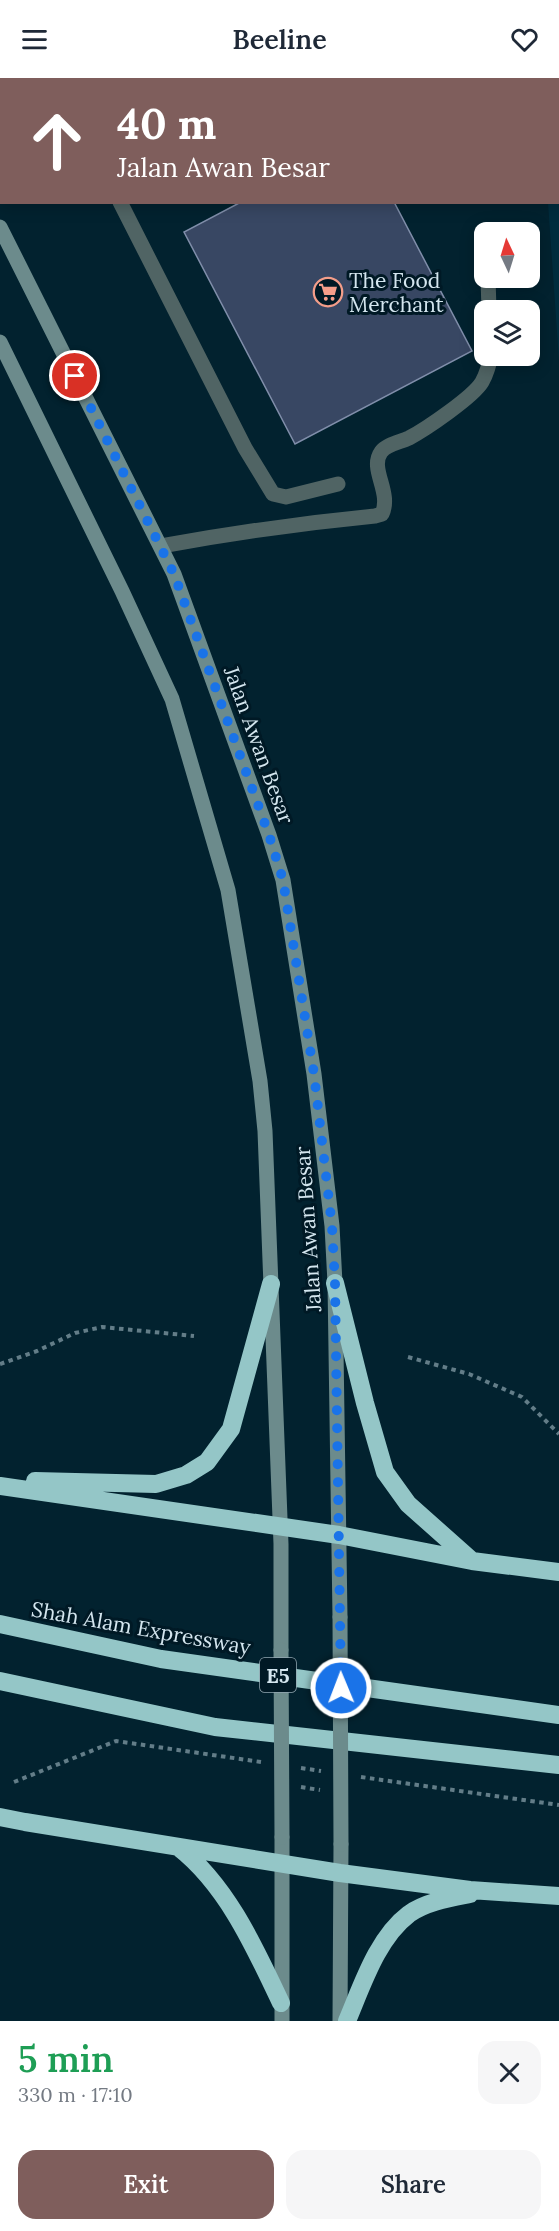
<!DOCTYPE html>
<html lang="en">
<head>
<meta charset="utf-8">
<style>
  body { margin:0; font-family:Lora,serif; background:#f6f6f7; color:#1f2937; height:100vh; display:flex; flex-direction:column; font-size:22px; white-space:nowrap }
  * { box-sizing:border-box; margin:0 }
  p { font-size:20px; color:#747a83 }
  .icon { flex:none; width:33px; height:33px; fill:none; stroke:currentColor; stroke-width:2; stroke-linecap:round; stroke-linejoin:round }
  .map { position:relative; height:1943px; overflow:hidden }
  .sheet { display:flex; flex-direction:column; background:#fff; flex:1 }
  .sheet>* { flex:none }
  .banner { position:absolute; left:0px; top:0px; width:560px; height:126px; box-shadow:0 3px 15px #0003; background:#7f5e5c; color:#fff; overflow:hidden }
  .needle { width:39px; rotate:356deg }
  .buttons { position:absolute; left:474px; top:144px; display:grid; gap:12px }
  .buttons a { display:grid; place-items:center; width:66px; height:66px; border-radius:12px; background:#fff; box-shadow:0 3px 15px #0003; font-size:30px }
  .pin { position:absolute; display:grid; place-items:center; width:51px; height:51px; color:#fff; margin:-26px; border:3px solid #fff; border-radius:50%; box-shadow:0 2px 6px #0007 }
  .me { position:absolute; width:66px; margin:-33px; rotate:359deg; stroke-linejoin:round; filter:drop-shadow(0 0 4px #0008) }
  .turn { display:flex; align-items:center; gap:21px; height:126px; padding:0 18px; font-size:27px }
  .turn .icon { width:78px; height:78px; stroke-width:2.5 }
  .turn b { display:block; font-size:42px; line-height:51px }
  .round { display:grid; place-items:center; flex:none; width:63px; height:63px; border-radius:18px; background:#f6f6f7 }
  .summary { display:flex; align-items:center; justify-content:space-between; height:102px; padding:0 18px }
  h1 { font-size:36px; font-weight:600; line-height:45px; color:#1e9e55 }
  .action { display:flex; gap:12px; margin-top:auto; padding:12px 18px }
  .action a { flex:1; height:69px; border-radius:18px; background:#7f5e5c; color:#fff; font-size:24px; font-weight:600; line-height:69px; text-align:center }
  .action a+a { background:#f6f6f7; color:#1f2937 }
  header { display:flex; justify-content:space-between; align-items:center; height:78px; padding:0 18px; background:#fff; font-size:27px; font-weight:600 }
  .map>svg:first-child { display:block }
  .built { fill:#002c3d }
  .building { fill:#384763; stroke:#808eaa; stroke-width:1.5 }
  .lines { fill:none; stroke-linecap:round; stroke-linejoin:round }
  .path { stroke:#637d88; stroke-width:4; stroke-dasharray:4.5 4.5; stroke-linecap:butt }
  .service { stroke:#506464; stroke-width:15 }
  .secondary { stroke:#6c8b8c; stroke-width:15 }
  .motorway { stroke:#94c6c7; stroke-width:18 }
  .secondary-bridge { stroke:#6c8b8c; stroke-width:15 }
  .route { stroke:#1a73e8; stroke-width:10; stroke-dasharray:0 18 }
  .labels { text-anchor:middle; dominant-baseline:central; stroke-width:6; stroke-linejoin:round; paint-order:stroke }
  .shield { fill:#001925; stroke:#94a8b2; stroke-width:1.5 }
  .shield-label { font-size:20px; font-weight:bold; fill:#d4e6ef }
  .poi-label { font-size:21px; fill:#d4e6ef; stroke:#001925; text-anchor:start }
  .street-label { font-size:21px; fill:#d4e6ef; stroke:#001925 }
</style>
</head>
<body>
<header><svg class="icon" aria-label="menu" viewBox="0 0 24 24"><path d="M4 6h16M4 12h16M4 18h16"/></svg>Beeline<svg class="icon" aria-label="heart" viewBox="0 0 24 24"><path d="M12 20l-8-8c-3-5 5-10 8-4 3-6 11-1 8 4z"/></svg></header>
<div class="map">
<svg width="559" height="1943" viewBox="0 0 559 1943">
  <rect width="100%" height="100%" fill="#02222f"/>
  <!-- built -->
  <path class="built" d="M540,0H559V282L548,125L558,124V2Z"/>
  <!-- building -->
  <path class="building" d="M241,124H394L472,273L295,366L184,154Z"/>
  <g class="lines">
    <!-- path -->
    <path class="path" d="M408,1279L469,1296L522,1319L559,1356
      M0,1286L37,1273L75,1255L102,1249L194,1258
      M301,1690L321,1693
      M361,1699L559,1727
      M14,1704L116,1663L261,1684
      M301,1709L320,1712"/>
    <!-- service -->
    <path class="service" d="M54,0L55,2
      M195,2L198,0
      M120,124L245,370L273,416L286,419L338,406
      M488,200L489,232
      M161,468C232,455 303,445 375,438L382,436C392,414 369,391 381,374C387,366 401,364 409,360C426,351 473,319 482,304C486,297 490,285 490,278"/>
    <!-- secondary -->
    <path class="secondary" d="M0,149L174,496L269,757L283,802L314,996L332,1148L335,1205L340,1539
      M0,264L122,513L172,621L228,812L260,1003L265,1053L281,1466V1572
      M282,1943V1759
      M340,1943L341,1766"/>
    <!-- motorway -->
    <path class="motorway" d="M335,1205L365,1325L385,1394L408,1426L471,1482
      M35,1403L156,1406L186,1397L207,1384L231,1351L271,1206
      M0,1408L339,1457L472,1483L559,1494
      M0,1546L161,1581L559,1637
      M0,1603L215,1649L559,1687
      M0,1739L25,1744L340,1795L470,1812L559,1818
      M178,1769C227,1807 255,1870 281,1925
      M347,1943C362,1908 377,1860 409,1836C426,1824 450,1820 470,1816"/>
    <!-- secondary-bridge -->
    <path class="secondary-bridge" d="M340,1539L341,1766
      M281,1572L282,1759"/>
  </g>
  <g class="lines">
    <!-- route -->
    <path class="route" d="M75,298L174,496L269,757L283,802L314,996L332,1148L335,1205L341,1610"/>
  </g>
  <!-- icons -->
  <defs>
    <g id="supermarket-ring" transform="scale(1.5)"><circle r="9.5" fill="#001925" stroke="#f49e8a" stroke-width="1.5"/><path d="M-6-5.5h2.5l.6 2H6L4.5 2H-2.5L-4.4-4H-6ZM-1.5 3.2a1.3 1.3 0 1 0 .1 0ZM3 3.2a1.3 1.3 0 1 0 .1 0Z" fill="#f49e8a"/></g>
  </defs>
  <g fill-rule="evenodd">
    <use href="#supermarket-ring" x="328" y="214"/>
  </g>
  <g class="labels">
    <!-- shield labels -->
    <rect class="shield" x="260" y="1580" width="36" height="34" rx="4.5"/>
    <g class="shield-label">
      <text x="278" y="1597">E5</text>
    </g>
    <!-- poi labels -->
    <g class="poi-label">
      <text x="349" y="202">The Food<tspan x="349" dy="24">Merchant</tspan></text>
    </g>
    <!-- street labels -->
    <g class="street-label">
      <text transform="translate(259 667) rotate(70)">Jalan Awan Besar</text>
      <text transform="translate(308 1151) rotate(-94)">Jalan Awan Besar</text>
      <text transform="translate(141 1550) rotate(10)">Shah Alam Expressway</text>
    </g>
  </g>
</svg>
<div class="buttons">
<a><svg class="needle" viewBox="-14 -14 28 28"><path d="M0-13l5 13h-10z" fill="#e53935"/><path d="M0 13l5-13h-10z" fill="#747a83"/></svg></a>
<a><svg class="icon" aria-label="layers" viewBox="0 0 24 24"><path d="M12 4l9 5-9 5-9-5zM3 14l9 5 9-5"/></svg></a>
</div>
<div class="pin" style="left:75px;top:298px;background:#d93025"><svg class="icon" aria-label="arrive" viewBox="0 0 24 24"><path d="M6 21V4h12l-3 4 3 4H6"/></svg></div>
<svg class="me" style="left:341px;top:1610px" viewBox="-20 -20 40 40"><circle r="17" fill="#1a73e8" stroke="#fff" stroke-width="3"/><path d="M0-11L8 9 0 5-8 9z" fill="#fff"/></svg>
<div class="banner">
<div class="turn"><svg class="icon" aria-label="ahead" viewBox="0 0 24 24"><path d="M12 20V5M6 11l6-6 6 6"/></svg><div><b>40 m</b>Jalan Awan Besar</div></div>
</div>
</div>
<section class="sheet">
<div class="summary"><div><h1>5 min</h1><p>330 m · 17:10</p></div><a class="round"><svg class="icon" aria-label="close" viewBox="0 0 24 24"><path d="M6 6l12 12M18 6L6 18"/></svg></a></div>
<div class="action"><a>Exit</a><a>Share</a></div>
</section>
</body>
</html>
